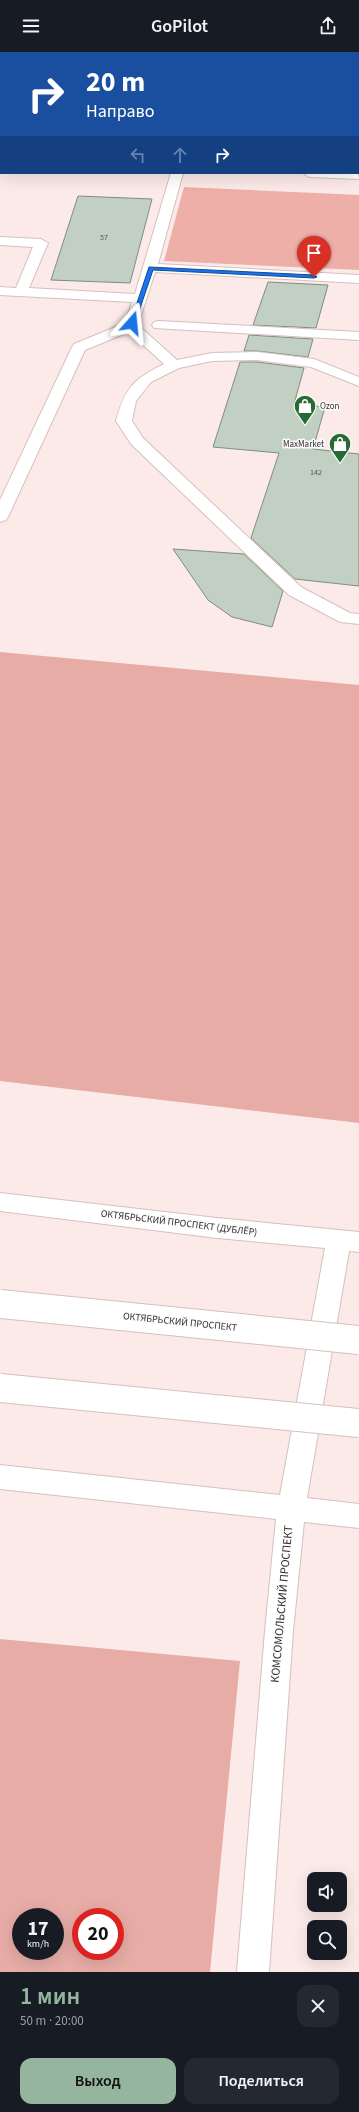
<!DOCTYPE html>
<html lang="ru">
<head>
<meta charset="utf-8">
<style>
  body { margin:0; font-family:"Source Sans 3",sans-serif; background:#242831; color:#f1f3f6; height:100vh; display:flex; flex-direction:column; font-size:15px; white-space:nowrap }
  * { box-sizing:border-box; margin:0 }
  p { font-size:13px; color:#9ea1a6 }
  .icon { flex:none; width:22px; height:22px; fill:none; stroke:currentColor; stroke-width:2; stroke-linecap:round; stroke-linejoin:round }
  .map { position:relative; height:1920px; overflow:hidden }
  .details { display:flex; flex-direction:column; background:#171b24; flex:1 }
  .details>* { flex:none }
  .banner { position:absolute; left:0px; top:0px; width:359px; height:122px; box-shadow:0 4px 16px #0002; background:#1a4fa0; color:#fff; overflow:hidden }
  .tools { position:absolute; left:307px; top:1820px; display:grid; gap:8px }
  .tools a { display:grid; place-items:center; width:40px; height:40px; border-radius:8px; background:#171b24; box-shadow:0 4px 16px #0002; font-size:20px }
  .speed { position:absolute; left:12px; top:1856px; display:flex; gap:8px; font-size:20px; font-weight:700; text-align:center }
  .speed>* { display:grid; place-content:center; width:52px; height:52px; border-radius:50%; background:#171b24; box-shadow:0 4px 16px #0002; line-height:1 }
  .speed small { font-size:10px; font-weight:400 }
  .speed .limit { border:6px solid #d22; background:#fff; color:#111 }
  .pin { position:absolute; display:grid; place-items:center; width:34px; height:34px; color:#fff; margin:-41px -17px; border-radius:50% 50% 50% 0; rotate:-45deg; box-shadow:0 0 4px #0007 }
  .pin .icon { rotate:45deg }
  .me { position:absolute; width:44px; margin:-22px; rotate:18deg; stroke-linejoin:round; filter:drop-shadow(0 0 3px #0008) }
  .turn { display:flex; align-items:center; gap:14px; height:84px; padding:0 20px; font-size:18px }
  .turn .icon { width:52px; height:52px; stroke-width:2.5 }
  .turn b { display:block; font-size:28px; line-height:34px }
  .lanes { display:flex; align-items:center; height:38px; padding:0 20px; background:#0003; justify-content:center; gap:20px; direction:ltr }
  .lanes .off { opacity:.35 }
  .round { display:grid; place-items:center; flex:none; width:42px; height:42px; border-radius:12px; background:#242831 }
  .overview { display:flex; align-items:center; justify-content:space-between; height:68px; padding:0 20px }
  h1 { font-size:24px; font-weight:600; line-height:30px; color:#96b59f }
  .primary-button { display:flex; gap:8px; margin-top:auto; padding:8px 20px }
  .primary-button a { flex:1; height:46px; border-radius:12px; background:#96b59f; color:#111; font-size:16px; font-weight:600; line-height:46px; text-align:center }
  .primary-button a+a { background:#242831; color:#f1f3f6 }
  header { display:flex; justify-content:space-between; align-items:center; height:52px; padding:0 20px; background:#171b24; font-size:18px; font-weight:600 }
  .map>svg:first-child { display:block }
  .green { fill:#e7aca6; fill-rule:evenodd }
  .forest { fill:#eeafa9 }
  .building { fill:#c1d0c2; stroke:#7f8d80 }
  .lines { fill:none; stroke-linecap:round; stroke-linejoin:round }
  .service-casing { stroke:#d5c0bd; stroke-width:2 }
  .secondary-casing { stroke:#d5c0bd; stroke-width:2 }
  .service { fill:#fff; fill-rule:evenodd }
  .secondary { fill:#fff; fill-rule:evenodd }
  .primary-bridge-casing { stroke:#d5c0bd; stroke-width:30; stroke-linecap:butt }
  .primary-bridge { stroke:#fff; stroke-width:28 }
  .route { fill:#1a73e8; stroke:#114b97 }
  .labels { text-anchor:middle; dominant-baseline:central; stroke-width:3; stroke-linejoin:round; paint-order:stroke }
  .number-label { font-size:8px; fill:#595652 }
  .far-poi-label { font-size:9px; fill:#362e2d; stroke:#fcfcfc; text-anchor:start }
  .street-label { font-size:10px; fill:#362e2d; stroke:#fcfcfc }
  .near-street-label { font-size:12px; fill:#362e2d; stroke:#fcfcfc }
</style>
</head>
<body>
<header><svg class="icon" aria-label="menu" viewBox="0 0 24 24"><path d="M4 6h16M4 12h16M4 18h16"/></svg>GoPilot<svg class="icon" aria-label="share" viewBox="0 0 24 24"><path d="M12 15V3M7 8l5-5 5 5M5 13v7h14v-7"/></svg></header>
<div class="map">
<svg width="359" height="1920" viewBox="0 0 359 1920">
  <rect width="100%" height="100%" fill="#fceae8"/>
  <!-- green -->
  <path class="green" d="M0,600L359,633V1071L0,1029Z
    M0,1587L240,1609L210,1920H0ZM21,1865H55V1899H21ZM81,1865H115V1899H81Z"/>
  <!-- forest -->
  <path class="forest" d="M184,135L359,143V218L164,209Z"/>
  <!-- building -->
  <path class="building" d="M78,144L152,147L130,231L51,228Z
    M268,230L328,233L316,276L253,273Z
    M249,283L313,287L308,305L257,299H244Z
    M240,310H257L304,316L294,352L325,355L313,397L359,402V534L295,527L251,486L279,401L213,395Z
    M173,497L244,502L283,539L272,575L232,565L208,548Z"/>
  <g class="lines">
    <!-- service casing -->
    <g class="service-casing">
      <path id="service" d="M36,0H48L35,1Z
        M0,4H1V10H0Z
        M358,18H359V24H358Z
        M171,121H183L158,212L359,223V231L155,220L138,273L177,308L212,301L257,300L314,307L359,325V334L311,315L257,308L212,309L179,316L151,330L136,349L132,369L143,386L301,535L350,561L359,562V572L340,570L289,543L131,392L116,369C125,335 134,327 164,312L129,280L85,298L8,465L6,468L0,470V448L72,295L74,292L125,271L132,250L0,243V235L16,236L33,195L0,193V185L41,187L48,191L29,236L135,242Z
        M159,269L359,280V288L154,276L152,273L154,270Z"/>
    </g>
    <!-- secondary casing -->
    <g class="secondary-casing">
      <path id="secondary" d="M0,103H1V111H0Z
        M358,119L359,127L309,125L303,121H358Z
        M0,1141L217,1166L359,1180V1200L349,1199L307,1446L359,1452V1476L304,1470L293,1579L269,1920H237L265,1579L276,1467L0,1437V1413L280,1443L325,1196L217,1186L0,1159Z"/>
    </g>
    <!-- service -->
    <use href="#service" class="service"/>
    <!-- secondary -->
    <use href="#secondary" class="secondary"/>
    <!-- primary-bridge casing -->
    <g class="primary-bridge-casing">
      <path id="primary-bridge" d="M0,1252L359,1288
        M0,1336L359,1371"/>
    </g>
    <!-- primary-bridge -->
    <use href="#primary-bridge" class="primary-bridge"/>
  </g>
  <!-- route -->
  <path class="route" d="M149,215L314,223L317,225L314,226L153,218L135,271L130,272Z"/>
  <!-- icons -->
  <defs>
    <g id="shop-pin" transform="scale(1.15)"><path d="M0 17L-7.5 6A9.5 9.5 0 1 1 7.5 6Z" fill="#276a34" stroke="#fcfcfc"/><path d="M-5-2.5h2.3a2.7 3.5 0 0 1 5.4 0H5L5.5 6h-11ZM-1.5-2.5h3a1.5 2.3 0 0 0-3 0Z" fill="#fff"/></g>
  </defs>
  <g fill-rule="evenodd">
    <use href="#shop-pin" x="305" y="354"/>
    <use href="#shop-pin" x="340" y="392"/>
  </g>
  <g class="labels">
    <!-- number labels -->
    <g class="number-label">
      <text x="104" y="185">57</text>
      <text x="316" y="420">142</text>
    </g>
    <!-- far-poi labels -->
    <g class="far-poi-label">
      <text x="320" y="354">Ozon</text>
      <text x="324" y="392" text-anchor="end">MaxMarket</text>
    </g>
    <!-- street labels -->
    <g class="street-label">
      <text transform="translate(179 1171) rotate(7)">ОКТЯБРЬСКИЙ ПРОСПЕКТ (ДУБЛЁР)</text>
      <text transform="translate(180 1270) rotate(6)">ОКТЯБРЬСКИЙ ПРОСПЕКТ</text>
    </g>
    <!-- near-street labels -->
    <g class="near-street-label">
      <text transform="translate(282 1552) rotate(-85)">КОМСОМОЛЬСКИЙ ПРОСПЕКТ</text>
    </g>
  </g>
</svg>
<div class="tools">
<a><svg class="icon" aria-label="sound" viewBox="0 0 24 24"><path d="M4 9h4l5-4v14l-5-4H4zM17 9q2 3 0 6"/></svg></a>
<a><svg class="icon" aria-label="search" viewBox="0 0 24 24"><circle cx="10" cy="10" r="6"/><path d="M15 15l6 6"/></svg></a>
</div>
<div class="speed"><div>17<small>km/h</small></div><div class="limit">20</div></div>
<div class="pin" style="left:314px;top:225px;background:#d93025"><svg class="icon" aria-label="arrive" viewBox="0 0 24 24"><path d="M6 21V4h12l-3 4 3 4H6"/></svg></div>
<svg class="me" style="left:132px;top:271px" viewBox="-20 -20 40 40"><path d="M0-17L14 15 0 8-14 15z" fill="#1a73e8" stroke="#fff" stroke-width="4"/></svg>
<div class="banner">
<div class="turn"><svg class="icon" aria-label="right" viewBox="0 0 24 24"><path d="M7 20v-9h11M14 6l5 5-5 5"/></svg><div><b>20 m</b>Направо</div></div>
<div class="lanes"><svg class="icon off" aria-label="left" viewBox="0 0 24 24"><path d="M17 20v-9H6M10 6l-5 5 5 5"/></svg><svg class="icon off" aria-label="ahead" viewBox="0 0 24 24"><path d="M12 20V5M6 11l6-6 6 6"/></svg><svg class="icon" aria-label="right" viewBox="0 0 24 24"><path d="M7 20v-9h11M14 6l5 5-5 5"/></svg></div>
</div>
</div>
<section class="details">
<div class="overview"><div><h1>1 мин</h1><p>50 m · 20:00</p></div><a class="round"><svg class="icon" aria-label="close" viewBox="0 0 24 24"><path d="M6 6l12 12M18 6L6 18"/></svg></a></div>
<div class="primary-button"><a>Выход</a><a>Поделиться</a></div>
</section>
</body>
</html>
